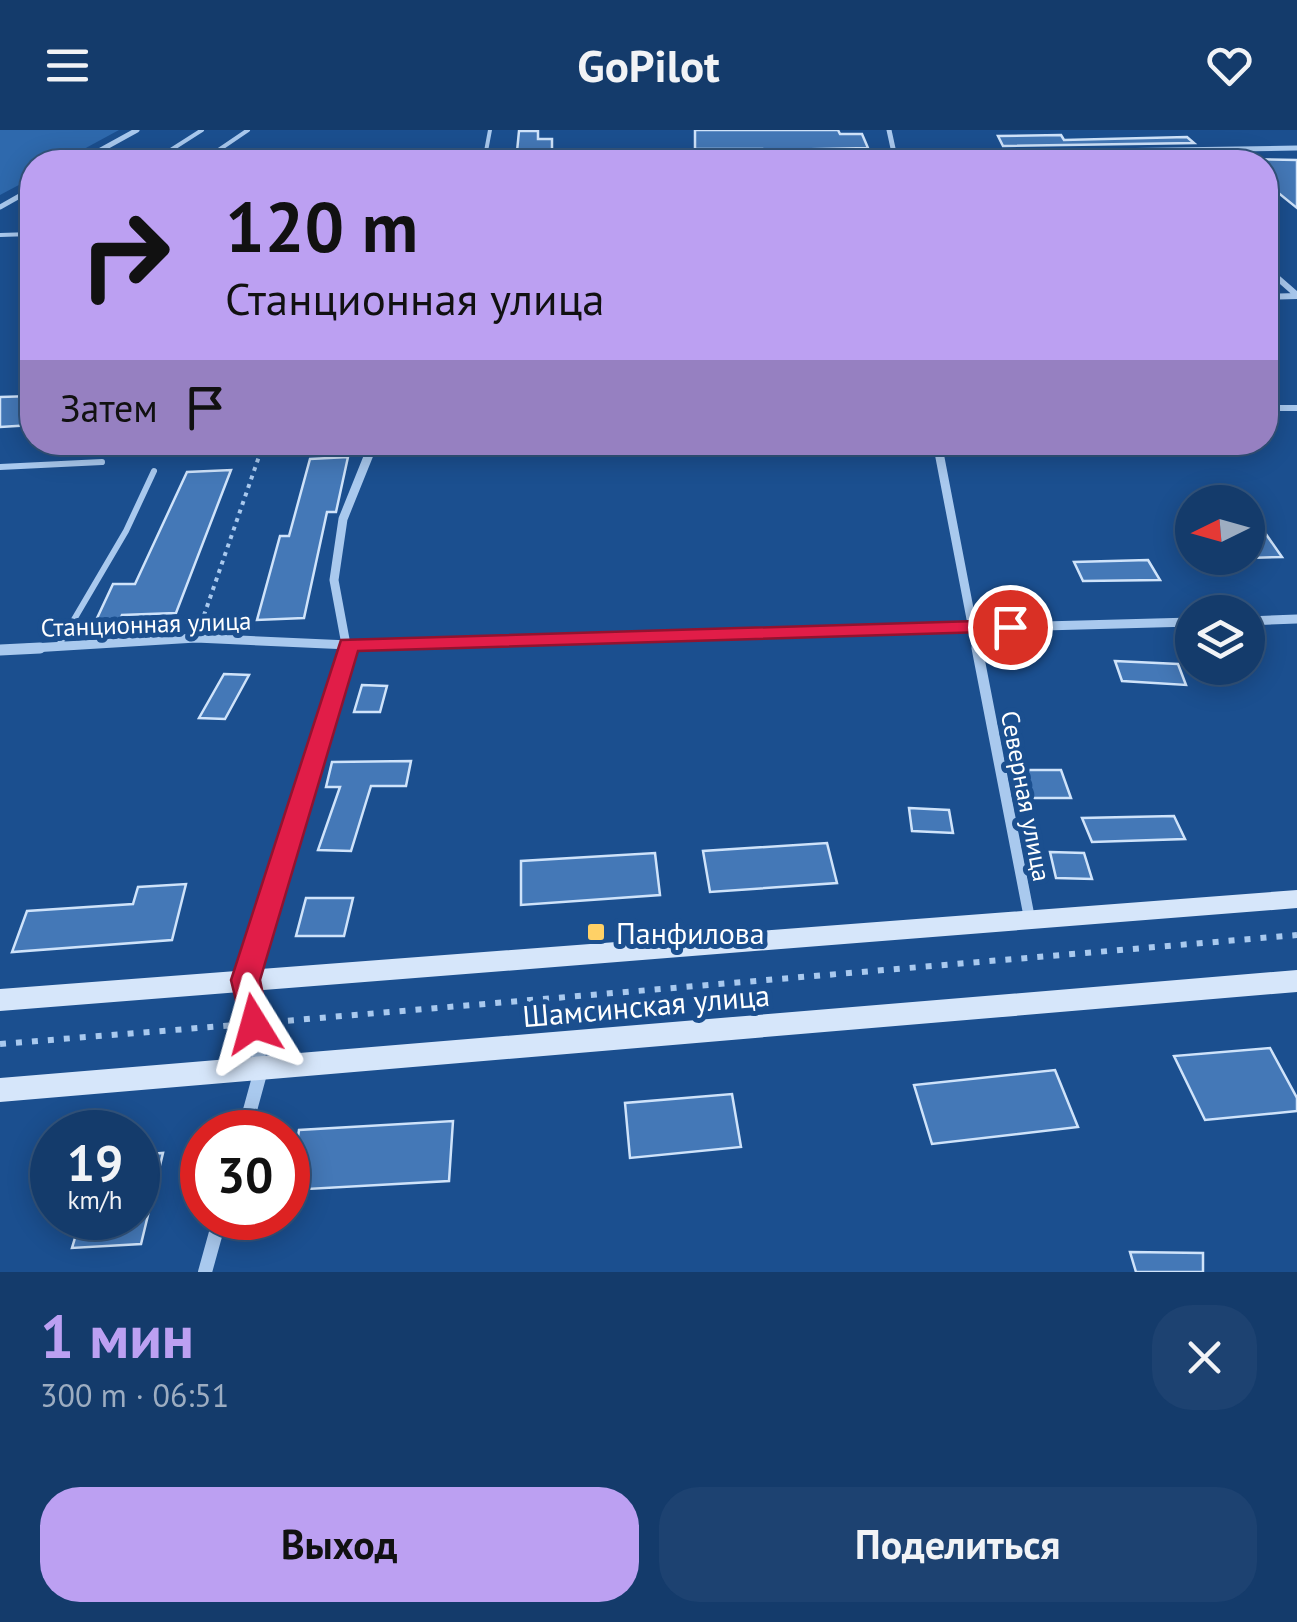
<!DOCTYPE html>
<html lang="ru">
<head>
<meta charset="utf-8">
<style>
  body { margin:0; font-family:"PT Sans",sans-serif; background:#1d4271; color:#f1f3f6; height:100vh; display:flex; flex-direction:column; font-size:38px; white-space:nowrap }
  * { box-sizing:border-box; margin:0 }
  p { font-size:32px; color:#9dadc1 }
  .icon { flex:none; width:55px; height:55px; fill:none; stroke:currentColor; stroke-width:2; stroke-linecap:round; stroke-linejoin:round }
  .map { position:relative; height:1142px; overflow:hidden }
  .sheet { display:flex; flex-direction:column; background:#143b6b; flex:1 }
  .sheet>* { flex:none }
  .guide { position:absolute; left:20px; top:20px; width:1258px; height:305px; border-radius:40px; box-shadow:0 5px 25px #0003,0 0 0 2px #33557e; background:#bca0f2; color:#111; overflow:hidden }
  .needle { width:65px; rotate:265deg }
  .controls { position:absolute; left:1175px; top:355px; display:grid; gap:20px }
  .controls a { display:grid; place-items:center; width:90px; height:90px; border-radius:50%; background:#143b6b; box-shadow:0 5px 25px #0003,0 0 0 2px #33557e; font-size:50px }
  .speed { position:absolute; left:30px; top:980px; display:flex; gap:20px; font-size:50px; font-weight:700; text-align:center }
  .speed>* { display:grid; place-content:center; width:130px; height:130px; border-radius:50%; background:#143b6b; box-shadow:0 5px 25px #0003,0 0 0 2px #33557e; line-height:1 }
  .speed small { font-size:25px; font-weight:400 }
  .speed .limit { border:15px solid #d22; background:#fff; color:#111 }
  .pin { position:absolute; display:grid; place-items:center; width:85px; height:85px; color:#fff; margin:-42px; border:5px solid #fff; border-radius:50%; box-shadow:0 2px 10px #0007 }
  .me { position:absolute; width:110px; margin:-55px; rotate:352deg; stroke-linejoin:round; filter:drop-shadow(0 0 8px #0008) }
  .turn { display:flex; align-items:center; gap:35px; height:210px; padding:0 40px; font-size:45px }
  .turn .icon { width:130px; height:130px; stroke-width:2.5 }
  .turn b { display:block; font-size:70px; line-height:85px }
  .then { display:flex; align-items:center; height:95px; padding:0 40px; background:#0003; gap:20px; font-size:38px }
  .round { display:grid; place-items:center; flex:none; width:105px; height:105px; border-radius:40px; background:#1d4271 }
  .head { display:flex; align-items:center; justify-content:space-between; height:170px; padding:0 40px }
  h1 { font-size:60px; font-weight:700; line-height:75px; color:#bca0f2 }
  .cta { display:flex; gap:20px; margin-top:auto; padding:20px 40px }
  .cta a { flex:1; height:115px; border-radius:40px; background:#bca0f2; color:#111; font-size:40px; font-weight:700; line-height:115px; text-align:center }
  .cta a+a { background:#1d4271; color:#f1f3f6 }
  header { display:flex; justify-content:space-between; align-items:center; height:130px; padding:0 40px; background:#143b6b; font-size:45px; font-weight:700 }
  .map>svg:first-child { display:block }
  .green { fill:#2e69ad }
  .building { fill:#4478b7; stroke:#cfe3fa; stroke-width:2.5 }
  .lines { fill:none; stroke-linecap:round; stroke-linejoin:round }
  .path-far1 { stroke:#a9c9ee; stroke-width:4; stroke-dasharray:4 5; stroke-linecap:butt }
  .path { stroke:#a9c9ee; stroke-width:6; stroke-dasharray:6 10; stroke-linecap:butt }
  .service-far1 { stroke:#a9c9ee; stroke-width:4 }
  .service { stroke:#a9c9ee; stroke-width:6 }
  .minor-far4 { stroke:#a9c9ee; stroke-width:5 }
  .minor-far3 { stroke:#a9c9ee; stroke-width:6 }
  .minor-far2 { stroke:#a9c9ee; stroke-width:9 }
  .minor-far1 { stroke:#a9c9ee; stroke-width:11 }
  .minor { stroke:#a9c9ee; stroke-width:14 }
  .secondary { fill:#d6e6fa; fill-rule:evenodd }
  .route { fill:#e11d48; stroke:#92132f; stroke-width:2.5 }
  .poi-dot { fill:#ffd166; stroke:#1b4f8f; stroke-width:4 }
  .labels { text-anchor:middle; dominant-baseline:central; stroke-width:10; stroke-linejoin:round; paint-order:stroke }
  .street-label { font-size:25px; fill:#fff; stroke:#1b4f8f }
  .near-poi-label { font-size:30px; fill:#fff; stroke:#1b4f8f; text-anchor:start }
  .near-street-label { font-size:30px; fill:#fff; stroke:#1b4f8f }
</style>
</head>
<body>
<header><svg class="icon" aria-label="menu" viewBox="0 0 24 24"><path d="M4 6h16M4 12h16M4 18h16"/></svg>GoPilot<svg class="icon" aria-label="heart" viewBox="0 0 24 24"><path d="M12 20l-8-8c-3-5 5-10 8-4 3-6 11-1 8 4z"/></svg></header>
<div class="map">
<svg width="1297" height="1142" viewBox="0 0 1297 1142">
  <rect width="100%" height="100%" fill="#1b4f8f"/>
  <!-- green -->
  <path class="green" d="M0,0H119L60,32H32V48L0,65Z"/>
  <!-- building -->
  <path class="building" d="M695,0H838L840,4H862L868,18L777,20L771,27L777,32H874H761L762,19H695Z
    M519,1H538V9H552V32H516Z
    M1061,5L1064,10L1187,7L1194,13L1003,16L998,6Z
    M1208,26L1216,32H1012L1010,29Z
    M1235,29L1297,30V78L1265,52V32H1240Z
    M32,266V295L0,297V267Z
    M348,327L336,382H327L304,488L257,490L280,406H289L310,329Z
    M231,340L176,483L122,485L116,498L92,499L113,454H135L187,342Z
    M1248,400H1263L1282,427L1248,428Z
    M1148,430L1160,450L1083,451L1074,432Z
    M1115,531L1178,534L1186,555L1122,551Z
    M224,544L249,545L225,589L199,588Z
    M362,555L387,556L380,582H354Z
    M411,631L406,656H371L351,721L318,720L340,657H326L332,632Z
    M1017,640H1061L1071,668H1026Z
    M909,678L949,680L953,703L912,701Z
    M1174,686L1185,709L1092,712L1082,688Z
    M827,713L837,753L710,762L703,721Z
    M1050,722L1084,723L1092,749L1056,748Z
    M655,723L660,765L521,775V731Z
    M186,754L172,810L12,822L27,781L133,774L138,757Z
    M306,768H353L344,806H296Z
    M1270,918L1297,968V981L1205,990L1174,926Z
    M1055,940L1078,997L932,1014L914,955Z
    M732,964L741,1017L630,1028L625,973Z
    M453,991L449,1051L290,1060L299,1000Z
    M163,1023L141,1114L72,1118L81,1088H138V1025Z
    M1130,1122L1203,1123V1142H1136Z"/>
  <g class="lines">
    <!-- path-far1 -->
    <path class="path-far1" d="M201,494L264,312"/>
    <!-- path -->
    <path class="path" d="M272,892L1297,805
      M0,914L236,895"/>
    <!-- service-far1 -->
    <path class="service-far1" d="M152,32L202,0
      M201,32L248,0
      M484,32L490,0
      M0,105L32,104"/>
    <!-- service -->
    <path class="service" d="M0,337L102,332
      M59,515L126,401L154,341"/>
    <!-- minor-far4 -->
    <path class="minor-far4" d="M889,0L896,32
      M777,26L1297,18
      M79,32L137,0
      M0,77L32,59"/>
    <!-- minor-far3 -->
    <path class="minor-far3" d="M1265,137L1297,165
      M1265,167L1297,166
      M1265,278H1297"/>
    <!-- minor-far2 -->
    <path class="minor-far2" d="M937,312L977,520
      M1248,491L1297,489
      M0,520L196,508L349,515L1192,492
      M347,520L334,450L343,389L374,312"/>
    <!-- minor-far1 -->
    <path class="minor-far1" d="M977,518L1030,791
      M0,520L40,518
      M263,794L348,518"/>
    <!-- minor -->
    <path class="minor" d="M244,1002L261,940L246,851L264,792
      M205,1142L220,1088"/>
    <!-- secondary -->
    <path class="secondary" d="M1297,760V778L0,881V859Z
      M1297,840V862L0,972V948Z"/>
  </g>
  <!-- route -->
  <path class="route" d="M1010,490L1018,492L1021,497L1018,501L358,521L260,850L269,894L264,903L254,906L244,903L231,850L341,510Z"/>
  <!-- markers -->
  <rect class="poi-dot" x="586" y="792" width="20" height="20" rx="5"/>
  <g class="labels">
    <!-- street labels -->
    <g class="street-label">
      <text transform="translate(146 494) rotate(-2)">Станционная улица</text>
      <text transform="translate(1026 666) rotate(79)">Северная улица</text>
    </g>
    <!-- near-poi labels -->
    <g class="near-poi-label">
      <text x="616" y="802">Панфилова</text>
    </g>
    <!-- near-street labels -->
    <g class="near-street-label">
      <text transform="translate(646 875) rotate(-5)">Шамсинская улица</text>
    </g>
  </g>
</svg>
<div class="controls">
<a><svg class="needle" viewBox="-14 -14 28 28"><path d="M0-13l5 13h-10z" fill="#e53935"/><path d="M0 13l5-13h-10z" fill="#9dadc1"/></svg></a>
<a><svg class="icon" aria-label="layers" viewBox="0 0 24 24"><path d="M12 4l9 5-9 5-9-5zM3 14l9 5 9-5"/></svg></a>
</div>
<div class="speed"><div>19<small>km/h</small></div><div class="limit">30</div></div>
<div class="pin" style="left:1010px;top:497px;background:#d93025"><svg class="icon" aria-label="arrive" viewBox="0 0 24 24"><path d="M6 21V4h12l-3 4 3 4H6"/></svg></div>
<svg class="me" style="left:254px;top:894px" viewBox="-20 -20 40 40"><path d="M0-17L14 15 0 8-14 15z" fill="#e11d48" stroke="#fff" stroke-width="4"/></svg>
<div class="guide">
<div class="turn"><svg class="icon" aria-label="right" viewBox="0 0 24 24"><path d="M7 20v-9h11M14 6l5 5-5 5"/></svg><div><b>120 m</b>Станционная улица</div></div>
<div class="then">Затем<svg class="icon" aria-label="arrive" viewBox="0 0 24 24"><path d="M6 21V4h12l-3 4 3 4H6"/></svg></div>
</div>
</div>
<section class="sheet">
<div class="head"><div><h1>1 мин</h1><p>300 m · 06:51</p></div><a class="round"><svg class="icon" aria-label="close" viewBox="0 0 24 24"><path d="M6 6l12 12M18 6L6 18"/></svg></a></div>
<div class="cta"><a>Выход</a><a>Поделиться</a></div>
</section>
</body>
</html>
